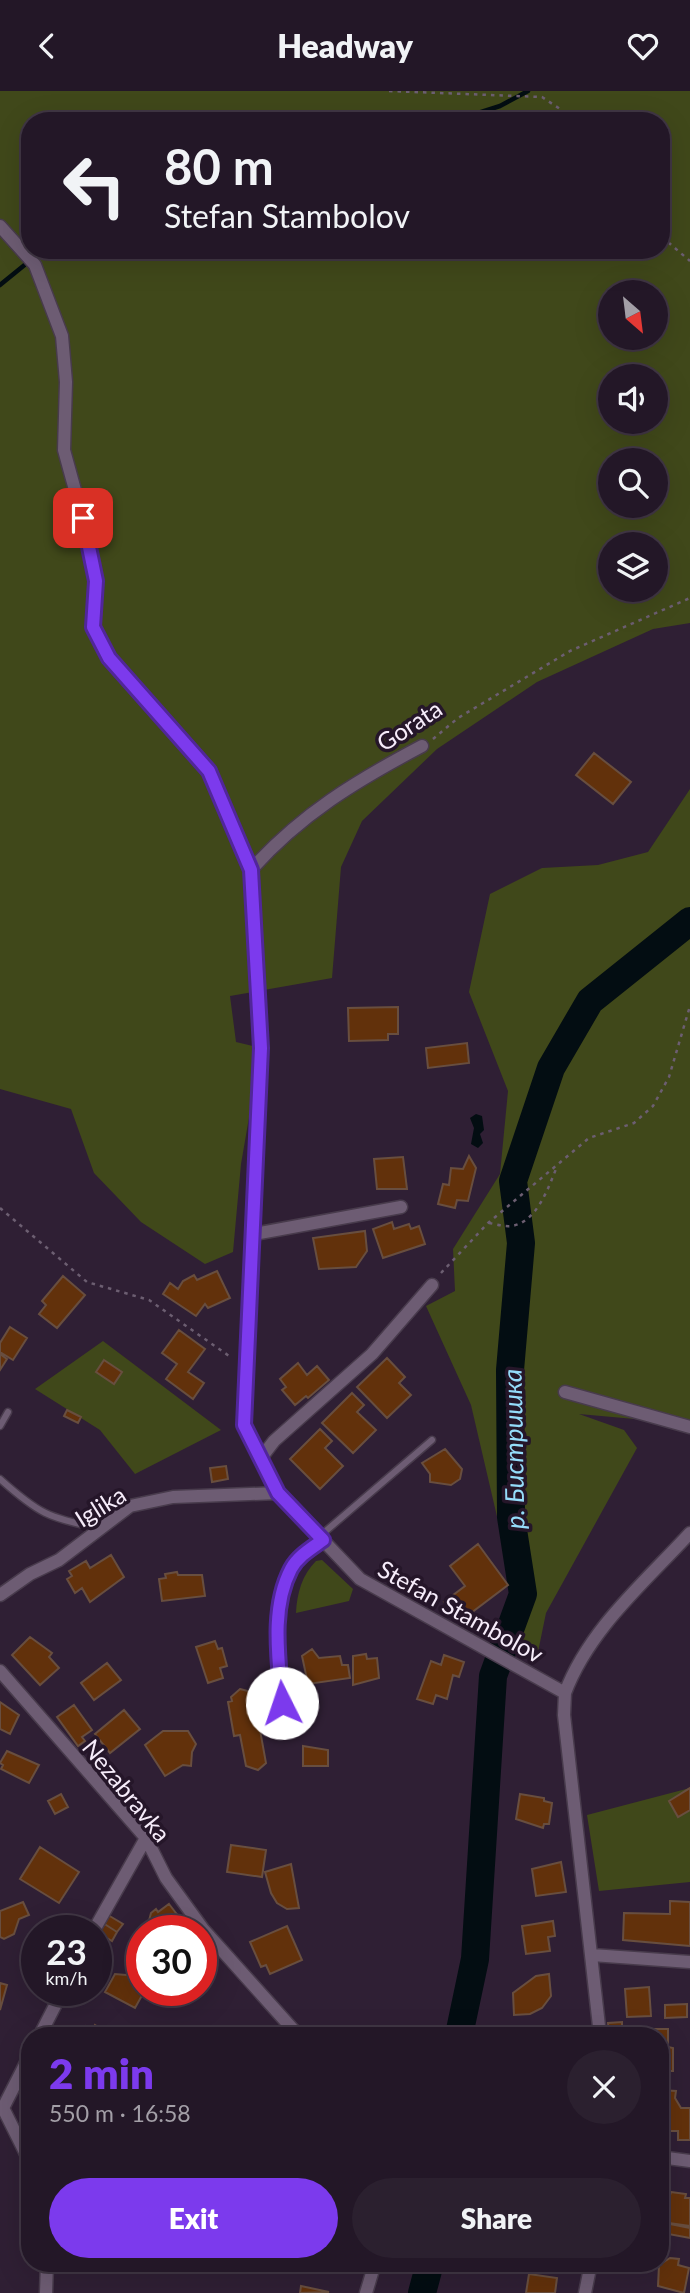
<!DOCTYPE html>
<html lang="en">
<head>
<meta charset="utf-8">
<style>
  body { margin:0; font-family:Lato,sans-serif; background:#2b202f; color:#f1f3f6; height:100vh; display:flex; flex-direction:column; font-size:26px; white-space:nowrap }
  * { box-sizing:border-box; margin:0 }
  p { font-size:23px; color:#a39fa7 }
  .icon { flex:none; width:38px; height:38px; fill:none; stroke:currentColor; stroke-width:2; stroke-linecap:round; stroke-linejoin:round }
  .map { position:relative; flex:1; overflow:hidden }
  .sheet { position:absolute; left:21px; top:1936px; width:648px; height:245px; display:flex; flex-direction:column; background:#231727; border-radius:28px; box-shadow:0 7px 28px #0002,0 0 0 2px #403644 }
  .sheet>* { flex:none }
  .banner { position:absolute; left:21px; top:21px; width:649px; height:147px; border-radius:28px; box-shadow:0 7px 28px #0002,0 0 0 2px #403644; background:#231727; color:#f1f3f6; overflow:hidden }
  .needle { width:46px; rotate:152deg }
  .controls { position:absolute; left:598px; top:189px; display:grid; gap:14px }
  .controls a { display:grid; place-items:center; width:70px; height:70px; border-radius:50%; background:#231727; box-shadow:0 7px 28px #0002,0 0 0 2px #403644; font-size:35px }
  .speed { position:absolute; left:21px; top:1824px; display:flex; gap:14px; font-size:35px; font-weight:700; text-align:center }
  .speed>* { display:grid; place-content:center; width:91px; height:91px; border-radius:50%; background:#231727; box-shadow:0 7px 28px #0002,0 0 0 2px #403644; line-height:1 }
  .speed small { font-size:18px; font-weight:400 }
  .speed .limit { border:10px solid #d22; background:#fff; color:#111 }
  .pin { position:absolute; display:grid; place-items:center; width:60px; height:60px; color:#fff; margin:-30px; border-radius:14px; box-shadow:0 4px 10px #0006 }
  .me { position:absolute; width:77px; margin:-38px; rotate:356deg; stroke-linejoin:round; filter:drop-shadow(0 0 5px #0008) }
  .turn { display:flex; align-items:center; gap:24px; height:147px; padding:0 28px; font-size:32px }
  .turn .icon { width:91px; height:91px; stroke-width:2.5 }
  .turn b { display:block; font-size:49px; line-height:60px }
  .round { display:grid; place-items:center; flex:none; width:74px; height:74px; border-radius:37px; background:#2b202f }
  .overview { display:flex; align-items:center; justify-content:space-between; height:119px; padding:0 28px }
  h1 { font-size:42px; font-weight:800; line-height:52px; color:#7c3aed }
  .action { display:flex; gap:14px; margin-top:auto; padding:14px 28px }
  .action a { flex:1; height:80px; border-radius:42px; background:#7c3aed; color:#fff; font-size:28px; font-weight:800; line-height:80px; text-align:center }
  .action a+a { background:#2b202f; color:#f1f3f6 }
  header { display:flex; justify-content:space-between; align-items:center; height:91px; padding:0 28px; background:#231727; font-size:32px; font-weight:800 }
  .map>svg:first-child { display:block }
  .green { fill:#40481a; fill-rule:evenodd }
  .water { fill:#030d12 }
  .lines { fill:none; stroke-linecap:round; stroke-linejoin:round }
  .stream { stroke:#030d12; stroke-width:4.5 }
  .river { stroke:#030d12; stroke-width:28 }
  .building { fill:#62310b; stroke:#684e3f; stroke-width:2 }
  .lane-casing { stroke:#483b4c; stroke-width:9 }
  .street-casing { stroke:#483b4c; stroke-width:15 }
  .path { stroke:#6c5e71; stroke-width:2.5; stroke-dasharray:3.5 5; stroke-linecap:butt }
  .lane { stroke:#6d5c73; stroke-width:6 }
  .street { stroke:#6d5c73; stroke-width:12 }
  .route-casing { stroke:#51269a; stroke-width:18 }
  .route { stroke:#7c3aed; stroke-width:12 }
  .labels { text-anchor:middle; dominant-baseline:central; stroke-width:7; stroke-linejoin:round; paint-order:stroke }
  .street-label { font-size:24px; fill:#f6ecfa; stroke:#251629 }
  .water-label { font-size:26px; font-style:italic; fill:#95dcfa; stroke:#251629 }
</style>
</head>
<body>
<header><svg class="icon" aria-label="back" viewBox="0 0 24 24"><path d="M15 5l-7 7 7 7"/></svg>Headway<svg class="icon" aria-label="heart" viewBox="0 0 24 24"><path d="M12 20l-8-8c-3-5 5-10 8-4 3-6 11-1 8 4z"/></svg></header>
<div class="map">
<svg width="690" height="2202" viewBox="0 0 690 2202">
  <rect width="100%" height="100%" fill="#2f1f34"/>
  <!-- green -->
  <path class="green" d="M0,0H690V532L653,538L537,591L437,658L362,730L341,776L332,887L230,905L236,951L261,957L241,1073L233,1161L205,1173L141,1131L94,1082L71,1018L0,998ZM30,30H662V159H30ZM611,201H656V247H611ZM611,285H656V331H611ZM611,369H656V415H611ZM611,453H656V499H611Z
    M690,698V1333L579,1323L624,1339L637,1357L546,1522L538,1561L499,1548L516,1507L471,1314L426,1215L455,1200L453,1158L500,1083L508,1000L469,901L490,803L542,777L598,774L648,761Z
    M103,1250L221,1339L135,1383L100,1339L35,1298Z
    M322,1469L353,1498L349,1510L296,1522C297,1502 302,1484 316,1470Z
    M690,1697V1791L599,1800L587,1724Z"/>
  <!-- water -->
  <path class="water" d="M476,1023L482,1025L484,1039L480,1043L483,1052L478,1057L471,1053L474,1037L470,1027Z"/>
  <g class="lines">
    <!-- stream -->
    <path class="stream" d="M453,30L500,15L528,0
      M0,194L43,159"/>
    <!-- river -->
    <path class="river" d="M459,1944L475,1868L493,1585L523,1503L511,1426L510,1279L521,1152L513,1090L551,977L590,910L690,830
      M422,2202L430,2172"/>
  </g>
  <!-- building -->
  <path class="building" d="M594,662L631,691L613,713L576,684Z
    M398,916V943H388V949L349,950L348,917Z
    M467,952L469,972L428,977L426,957Z
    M469,1065L476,1077L468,1110L457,1109L455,1117L438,1113L443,1093L449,1094L451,1077L463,1078Z
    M403,1066L407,1098H377L374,1068Z
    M392,1131L394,1138L409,1133L411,1138L419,1135L425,1153L383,1167L373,1138Z
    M365,1140L367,1160L356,1176L319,1178L313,1147Z
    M217,1180L230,1207L208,1217L205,1213L196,1225L163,1203L170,1192L178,1198L183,1190L194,1184L197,1189Z
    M63,1185L85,1204L57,1237L39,1223L46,1214L42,1210Z
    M10,1236L27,1247L13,1269L0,1261V1252Z
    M179,1239L205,1258L188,1281L204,1292L193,1308L166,1288L177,1273L162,1262Z
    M0,1263L7,1268L0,1279Z
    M387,1267L405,1286L399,1292L411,1304L387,1327L357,1296Z
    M104,1269L122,1281L114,1293L96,1281Z
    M298,1272L307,1284L317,1275L329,1289L308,1307L306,1305L295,1314L282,1299L286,1296L280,1288Z
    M352,1302L364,1314L357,1321L376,1339L353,1362L322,1332Z
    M67,1319L81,1326L78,1332L64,1325Z
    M320,1338L332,1350L325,1357L343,1375L320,1398L290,1368Z
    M445,1358L462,1378L460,1388L451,1394L430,1391V1383L422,1372Z
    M226,1375L228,1388L212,1391L210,1377Z
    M478,1453L508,1494L459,1531L444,1511L465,1495L450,1475Z
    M111,1464L124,1486L90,1511L82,1497L75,1502L67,1488L72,1485L69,1480L86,1470L90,1477Z
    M177,1481L178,1484H202L205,1505L162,1510L159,1488L166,1487L165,1483Z
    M30,1546L52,1562L49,1566L59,1577L40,1594L12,1564Z
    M215,1550L218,1558L222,1557L227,1575L220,1577L223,1587L208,1592L196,1556Z
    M312,1558L319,1567L340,1565L342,1574H348L350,1587L308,1593L302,1565Z
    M366,1563L367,1568L377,1567L379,1587L353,1594V1565Z
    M444,1564L464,1571L459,1586L453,1584L447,1608L436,1604L433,1613L417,1608L431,1570L441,1574Z
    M107,1572L121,1589L94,1609L81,1592Z
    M240,1598L252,1601L254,1606L266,1672L258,1679L246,1675L240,1644L234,1645L228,1611L232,1610L231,1606Z
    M0,1611L19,1624L10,1643L0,1638Z
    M74,1614L92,1639L82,1646L85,1650L78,1655L57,1626Z
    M124,1619L140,1638L110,1662L95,1643Z
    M163,1640H188L196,1653L192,1661L191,1675L183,1674L165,1685L145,1654Z
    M303,1655L328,1659V1675H303Z
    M7,1660L39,1674L29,1692L1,1678L3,1674L0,1672Z
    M690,1697V1719L678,1726L669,1710Z
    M61,1703L68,1716L55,1723L48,1710Z
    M520,1703L544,1707V1710L552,1712L549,1733H544L543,1737L516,1728Z
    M231,1754L266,1759L262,1786L227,1781Z
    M40,1756L79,1781L59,1812L20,1788Z
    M561,1771L566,1801L536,1805L532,1778Z
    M291,1773L299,1817L287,1818L277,1812L271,1802L265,1781Z
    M670,1810L690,1811V1855L623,1849L624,1822L670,1823Z
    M23,1811L29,1824L19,1828L14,1843L4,1848L0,1846V1820Z
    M169,1813L189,1839H149L147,1837L151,1822L156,1818L158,1821Z
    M108,1824L123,1833L117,1841L103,1832Z
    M553,1830L555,1845L548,1846L550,1860L526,1863L522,1835Z
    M103,1832L117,1841L112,1850L97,1841Z
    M287,1835L302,1869L270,1883L266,1874L261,1876L250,1851Z
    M130,1880L142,1881V1899H145L135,1917L105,1901L115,1883L126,1884Z
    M549,1883L551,1905L542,1917L530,1923L514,1924L513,1902L536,1885Z
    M0,1892L7,1894L0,1919Z
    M649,1896L651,1925L627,1926L625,1898Z
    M687,1913V1926L665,1927V1914Z
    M622,1931V1944H609L608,1932Z
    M95,1934L113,1944H81L86,1935L93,1939Z
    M654,1938H668V1956L673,1957V1980H660V1944H638V1941H654Z
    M552,1941L553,1943L566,1942V1944H537Z
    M660,1999L676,2000L675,2007L681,2017H690V2049H678V2040H660Z
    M671,2101L686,2103L685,2107H690V2135L662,2131Z
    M665,2132L690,2137V2147L663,2142Z
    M670,2167L679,2168L678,2174L689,2177L684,2202L658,2195L659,2174Z
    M529,2183L557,2187L555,2202H526Z
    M301,2195L329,2201L300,2202Z"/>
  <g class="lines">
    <!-- lane casing -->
    <g class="lane-casing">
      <path id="lane" d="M0,1335L8,1321
        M0,1388C38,1422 48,1427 98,1437
        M320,1445L432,1349"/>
    </g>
    <!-- street casing -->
    <g class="street-casing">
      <path id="street" d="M0,135L35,174L62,245L66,291L64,359L89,450L96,490L93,536L109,567L210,679L251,779L261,957L244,1334L278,1402L360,1488L565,1602L564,1624L600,1944
        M251,779C301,723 356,690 422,655
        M254,1143L401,1116
        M565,1301L690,1336
        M261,1367L274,1350L372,1263L432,1194
        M0,1504L30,1483L59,1469L130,1415L173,1406L278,1402
        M0,1580L146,1747L166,1787L203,1838L298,1944
        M565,1602C589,1538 645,1491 690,1442
        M284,1636C281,1586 267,1524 291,1478C297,1465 312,1457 323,1449
        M94,1839L146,1747
        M592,1864L690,1871
        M40,1944L63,1899
        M30,1964L3,2017L30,2071
        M660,2066L690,2070
        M46,2202L47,2172
        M366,2202L375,2172
        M585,2202L591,2172"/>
    </g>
    <!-- path -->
    <path class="path" d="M389,0L542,6L578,30
      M662,146L690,170
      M433,648L458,627L570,560L690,507
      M0,1117L87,1191L149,1209L232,1267
      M489,1132C495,1133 505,1136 511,1135C536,1132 548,1098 556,1078
      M441,1182L488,1132L589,1047L634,1032L653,1015L669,986L690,915"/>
    <!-- lane -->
    <use href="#lane" class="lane"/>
    <!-- street -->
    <use href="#street" class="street"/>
  </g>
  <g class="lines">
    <!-- route casing -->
    <g class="route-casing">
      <path id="route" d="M83,427L96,490L93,536L109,567L209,680L251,779L261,957L244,1334L278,1402L323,1449C312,1457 298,1465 291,1478C270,1518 279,1570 282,1612"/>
    </g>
    <!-- route -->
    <use href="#route" class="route"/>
  </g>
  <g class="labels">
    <!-- street labels -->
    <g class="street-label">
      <text transform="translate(409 634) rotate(-33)">Gorata</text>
      <text transform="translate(100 1415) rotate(-32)">Iglika</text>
      <text transform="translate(461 1520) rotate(29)">Stefan Stambolov</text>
      <text transform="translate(127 1699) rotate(51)">Nezabravka</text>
    </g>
    <!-- water labels -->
    <g class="water-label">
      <text transform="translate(513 1358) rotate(-91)">р. Бистришка</text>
    </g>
  </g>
</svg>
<div class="controls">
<a><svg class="needle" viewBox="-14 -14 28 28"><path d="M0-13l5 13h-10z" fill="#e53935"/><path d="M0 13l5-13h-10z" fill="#a39fa7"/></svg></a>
<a><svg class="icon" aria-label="sound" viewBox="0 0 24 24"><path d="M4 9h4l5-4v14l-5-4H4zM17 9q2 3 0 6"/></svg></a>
<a><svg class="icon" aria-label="search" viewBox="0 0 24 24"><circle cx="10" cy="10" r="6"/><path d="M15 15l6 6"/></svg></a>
<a><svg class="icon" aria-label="layers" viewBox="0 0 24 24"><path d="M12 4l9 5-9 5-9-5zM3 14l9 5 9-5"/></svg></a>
</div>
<div class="speed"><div>23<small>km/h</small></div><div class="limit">30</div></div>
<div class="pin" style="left:83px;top:427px;background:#d93025"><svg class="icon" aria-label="arrive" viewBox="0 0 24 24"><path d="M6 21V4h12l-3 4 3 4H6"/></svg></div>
<svg class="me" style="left:282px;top:1612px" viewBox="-20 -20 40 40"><circle r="19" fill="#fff"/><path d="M0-13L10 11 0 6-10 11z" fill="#7c3aed"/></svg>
<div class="banner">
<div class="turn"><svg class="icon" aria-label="left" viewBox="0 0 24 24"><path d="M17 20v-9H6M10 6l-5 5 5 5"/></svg><div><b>80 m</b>Stefan Stambolov</div></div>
</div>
<section class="sheet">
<div class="overview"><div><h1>2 min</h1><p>550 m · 16:58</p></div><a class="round"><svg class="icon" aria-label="close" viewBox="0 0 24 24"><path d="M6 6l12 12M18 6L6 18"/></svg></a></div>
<div class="action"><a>Exit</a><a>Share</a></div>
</section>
</div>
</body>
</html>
